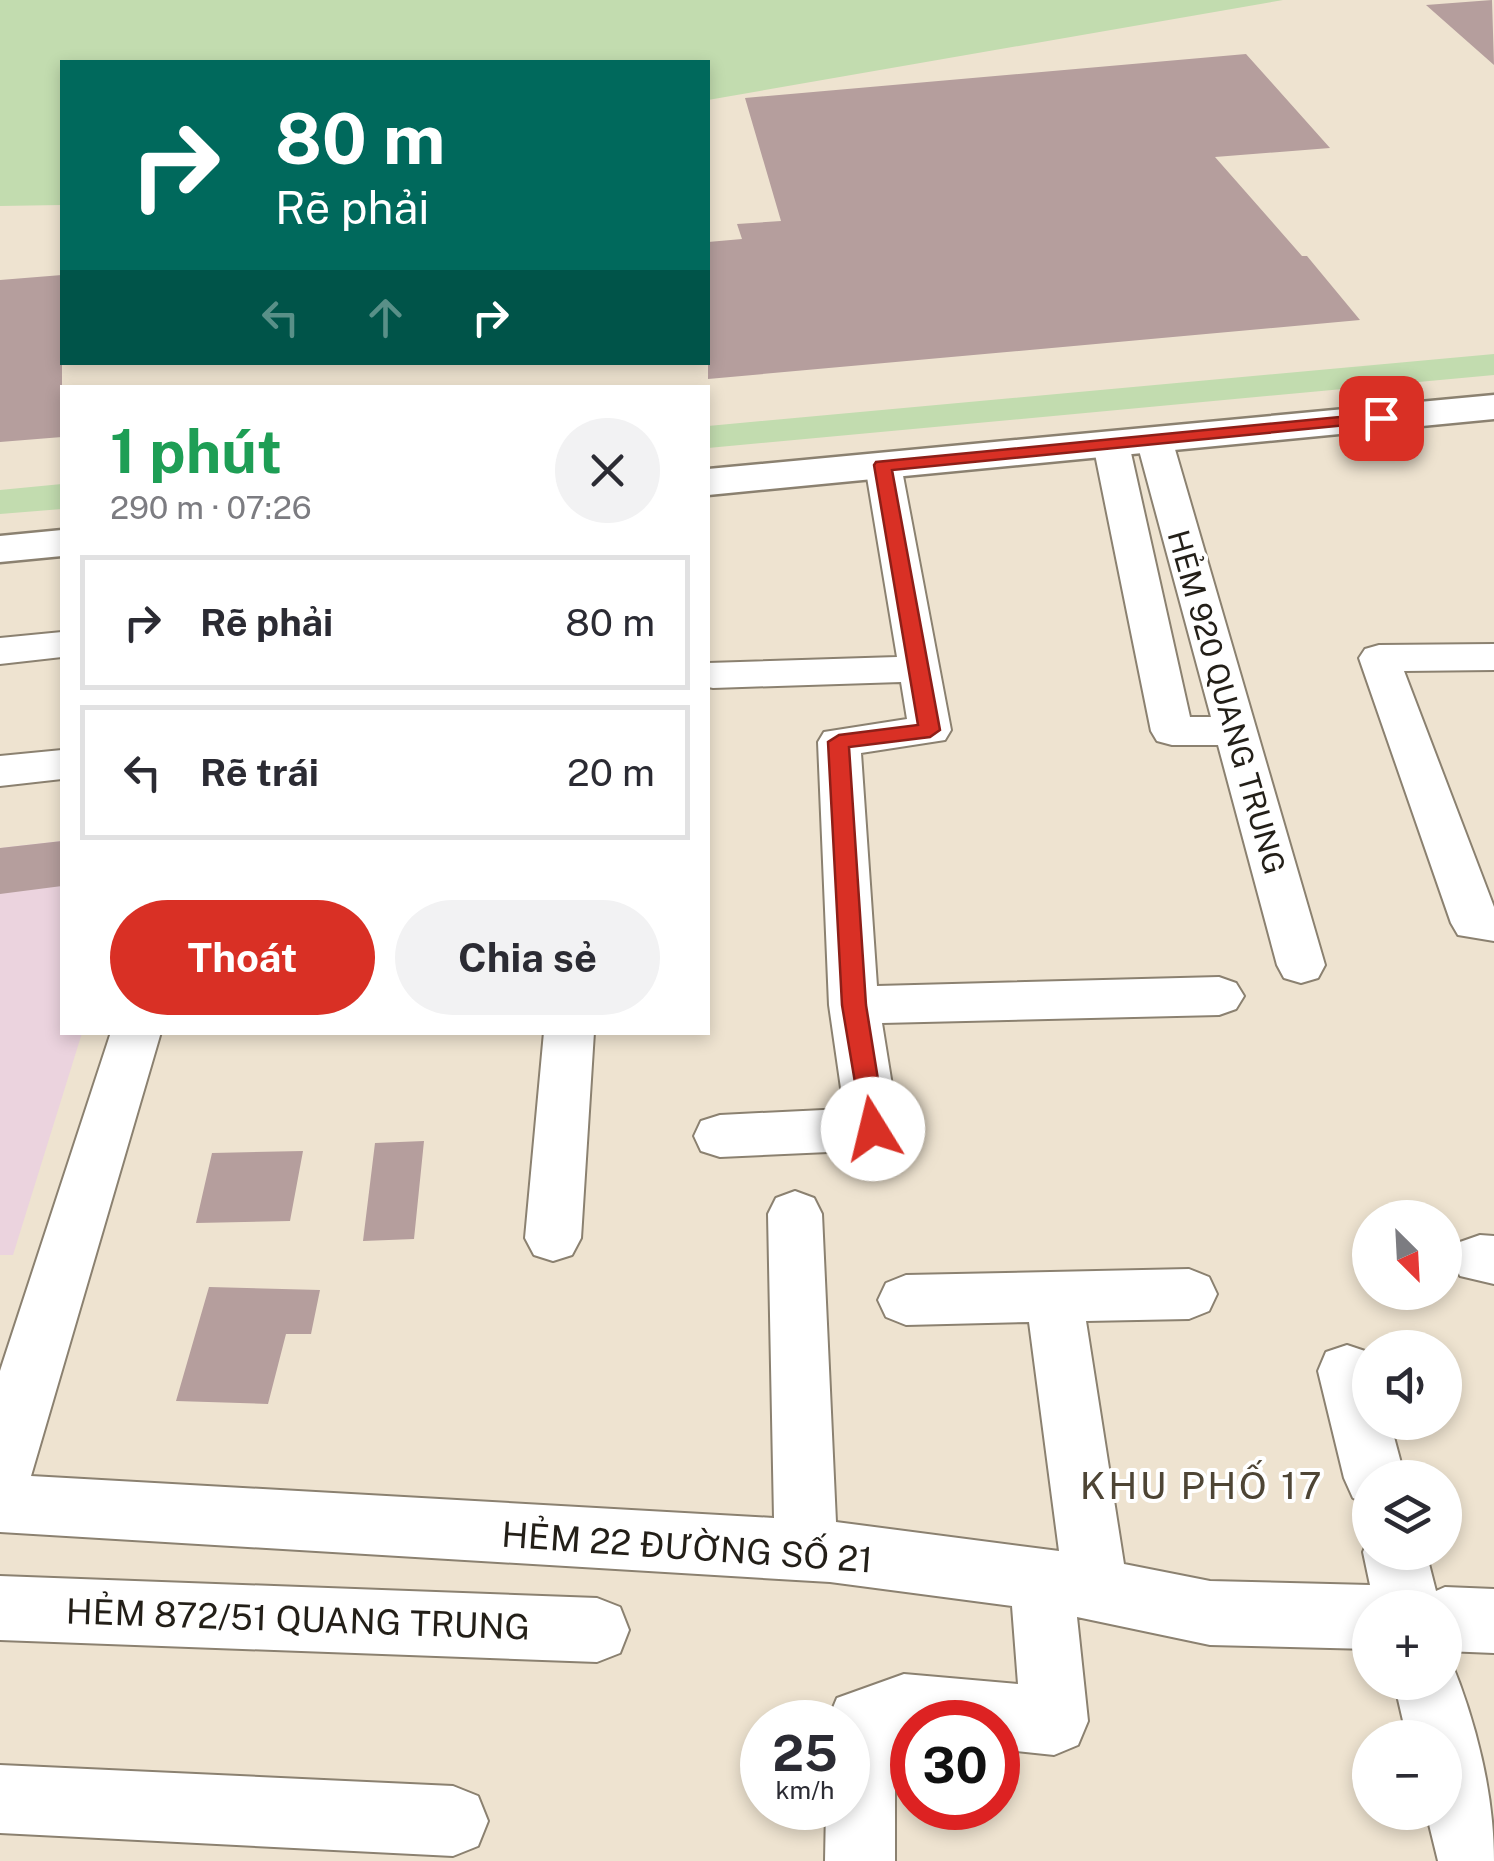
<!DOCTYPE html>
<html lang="vi">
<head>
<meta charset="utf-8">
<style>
  body { margin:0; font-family:"Public Sans",sans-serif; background:#f2f2f3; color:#2b2b33; height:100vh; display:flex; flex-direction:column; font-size:38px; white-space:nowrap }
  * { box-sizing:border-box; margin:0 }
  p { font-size:32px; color:#7c7c81 }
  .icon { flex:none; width:55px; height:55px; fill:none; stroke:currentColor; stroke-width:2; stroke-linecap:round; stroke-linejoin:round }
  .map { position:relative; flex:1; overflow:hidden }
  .side { position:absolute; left:60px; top:385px; width:650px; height:650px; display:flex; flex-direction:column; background:#fff; border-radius:0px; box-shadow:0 5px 15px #0003 }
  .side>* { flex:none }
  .top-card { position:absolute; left:60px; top:60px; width:650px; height:305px; border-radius:0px; box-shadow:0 5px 15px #0003; background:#00695c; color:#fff; overflow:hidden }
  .needle { width:65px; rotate:156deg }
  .controls { position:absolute; left:1352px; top:1200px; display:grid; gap:20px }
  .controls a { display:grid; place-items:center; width:110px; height:110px; border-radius:50%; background:#fff; box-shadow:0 5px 15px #0003; font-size:50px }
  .speed { position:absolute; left:740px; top:1700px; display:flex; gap:20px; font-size:50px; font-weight:700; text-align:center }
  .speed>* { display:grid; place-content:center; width:130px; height:130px; border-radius:50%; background:#fff; box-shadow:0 5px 15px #0003; line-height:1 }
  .speed small { font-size:25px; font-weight:400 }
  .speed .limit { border:15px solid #d22; background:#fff; color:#111 }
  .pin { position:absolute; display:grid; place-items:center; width:85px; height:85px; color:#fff; margin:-42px; border-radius:20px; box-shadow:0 5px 15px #0006 }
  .me { position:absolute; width:110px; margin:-55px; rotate:351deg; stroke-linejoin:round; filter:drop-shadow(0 0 8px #0008) }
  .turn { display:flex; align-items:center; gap:35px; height:210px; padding:0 50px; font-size:45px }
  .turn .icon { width:130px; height:130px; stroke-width:2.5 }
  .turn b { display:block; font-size:70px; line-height:85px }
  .lanes { display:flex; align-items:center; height:95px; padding:0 50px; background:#0003; justify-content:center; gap:50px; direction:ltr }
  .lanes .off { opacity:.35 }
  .round { display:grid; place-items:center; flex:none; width:105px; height:105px; border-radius:52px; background:#f2f2f3 }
  .summary { display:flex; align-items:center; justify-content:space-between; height:170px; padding:0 50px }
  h1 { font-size:60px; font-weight:700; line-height:75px; color:#1e9e55 }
  .primary-button { display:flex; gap:20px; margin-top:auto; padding:20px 50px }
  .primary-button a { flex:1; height:115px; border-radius:60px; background:#d93025; color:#fff; font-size:40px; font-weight:700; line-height:115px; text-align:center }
  .primary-button a+a { background:#f2f2f3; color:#2b2b33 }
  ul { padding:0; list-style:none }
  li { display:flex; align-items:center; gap:30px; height:135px; margin:0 20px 15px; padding:0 30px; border:5px solid #e1e1e2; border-radius:0px }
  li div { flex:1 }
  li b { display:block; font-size:38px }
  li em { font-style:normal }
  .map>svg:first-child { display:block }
  .education { fill:#ebd3de }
  .green { fill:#c2dcaf }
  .building { fill:#b59e9d }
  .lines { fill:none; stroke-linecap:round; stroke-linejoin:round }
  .minor-casing { stroke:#8b8170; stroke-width:4 }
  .major-casing { stroke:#8b8170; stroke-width:5 }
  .minor { fill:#fff; fill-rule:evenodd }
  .major { fill:#fff; fill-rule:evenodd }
  .route { fill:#d93025; stroke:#8d1f18; stroke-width:2.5 }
  .labels { text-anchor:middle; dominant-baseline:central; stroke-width:8; stroke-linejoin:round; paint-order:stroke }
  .street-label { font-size:30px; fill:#231f18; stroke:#fff }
  .near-street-label { font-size:35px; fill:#231f18; stroke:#fff }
  .near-neighbourhood-label { font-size:38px; letter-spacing:2.5px; fill:#4e4535; stroke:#fff }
</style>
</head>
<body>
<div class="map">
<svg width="1494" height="1861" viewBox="0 0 1494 1861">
  <rect width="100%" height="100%" fill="#eee3d0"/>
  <!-- education -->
  <path class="education" d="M62,841V1032L82,1033L13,1255H0V848Z"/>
  <!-- green -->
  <path class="green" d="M0,0H1283L708,100V62H62V205L0,206Z
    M1494,354V375L708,448V426Z
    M62,484V509L0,514V490Z"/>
  <!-- building -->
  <path class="building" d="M1492,0L1494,65L1426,5Z
    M1246,54L1330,148L1215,157L1302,256H1307L1360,320L708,379V242L742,239L737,224L781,221L745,98Z
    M62,275V437L0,442V280Z
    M62,841V886L0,894V848Z
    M424,1141L414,1239L363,1241L375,1143Z
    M303,1151L290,1221L196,1223L212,1153Z
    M209,1287L320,1290L311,1334H286L268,1404L176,1401Z"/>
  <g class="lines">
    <!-- minor casing -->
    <g class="minor-casing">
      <path id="minor" d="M1154,428L1167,431L1172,439L1325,965L1318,978L1301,983L1284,978L1277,965L1218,745H1172L1157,741L1151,731L1093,444L1098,436L1111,433L1124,436L1129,444L1190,717H1211L1136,439L1141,431Z
        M883,454L896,457L901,465L951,730L945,740L861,753L877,986L1219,977L1236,983L1244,996L1236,1009L1219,1015L882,1023L899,1129L892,1144L873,1150L720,1157L701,1151L694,1136L701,1121L720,1115L844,1109L829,1005L818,742L824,732L907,719L901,682L713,688L708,687V663L897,657L865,465L870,457Z
        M62,632V657L0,664V638Z
        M1494,644V670L1404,671L1494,907V941L1458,935L1451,923L1359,658L1365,649L1379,645Z
        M62,750V779L0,786V756Z
        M111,1032H161L31,1476L774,1518L768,1214L776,1198L795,1191L814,1198L822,1214L836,1522L1059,1551L1029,1322L906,1325L886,1317L878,1300L886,1283L906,1275L1189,1269L1209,1277L1217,1294L1209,1311L1189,1319L1086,1321L1124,1564L1210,1581L1370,1585L1363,1552L1370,1535V1552H1426L1436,1591L1445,1587L1494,1589V1653L1445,1651V1608H1370V1649L1210,1645L1077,1617L1088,1721L1078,1745L1054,1755L998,1749V1722H912V1741L895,1744V1861H825L826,1808H848V1722H827L837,1698L904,1674L1018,1684L1012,1606L830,1582L0,1532V1371Z
        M544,1032H594L581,1238L572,1255L553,1261L534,1255L525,1238Z
        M1480,1235L1494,1236V1284L1460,1276L1452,1259L1460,1242Z
        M1347,1345L1368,1352L1370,1358V1422H1390L1405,1478H1370V1505L1353,1498L1344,1478L1318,1371L1326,1352Z
        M0,1576L597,1598L620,1607L629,1630L620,1653L597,1662L0,1640Z
        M1445,1656L1450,1659C1476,1721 1494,1794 1494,1861H1438L1426,1812H1445V1738H1407L1394,1682H1445Z
        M0,1765L453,1786L478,1796L488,1821L478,1846L453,1856L0,1833Z"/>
    </g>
    <!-- major casing -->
    <g class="major-casing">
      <path id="major" d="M1494,395V419L708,495V469Z
        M62,530V556L0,562V536Z"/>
    </g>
    <!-- minor -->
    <use href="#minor" class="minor"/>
    <!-- major -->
    <use href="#major" class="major"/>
  </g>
  <!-- route -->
  <path class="route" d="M1381,413L1389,418L1387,421L892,470L940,730L930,737L849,747L866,1005L886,1129L882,1136H864L842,1005L828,742L839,735L918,725L874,465L876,462Z"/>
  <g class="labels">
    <!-- street labels -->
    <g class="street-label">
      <text transform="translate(1227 702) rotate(74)">HẺM 920 QUANG TRUNG</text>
    </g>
    <!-- near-street labels -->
    <g class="near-street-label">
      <text transform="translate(687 1547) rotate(4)">HẺM 22 ĐƯỜNG SỐ 21</text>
      <text transform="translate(298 1619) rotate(2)">HẺM 872/51 QUANG TRUNG</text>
    </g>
    <!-- near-neighbourhood labels -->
    <g class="near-neighbourhood-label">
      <text x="1202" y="1485">KHU PHỐ 17</text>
    </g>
  </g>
</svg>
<div class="controls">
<a><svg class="needle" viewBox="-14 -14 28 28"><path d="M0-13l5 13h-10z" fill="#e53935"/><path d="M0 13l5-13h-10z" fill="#7c7c81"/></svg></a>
<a><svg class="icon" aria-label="sound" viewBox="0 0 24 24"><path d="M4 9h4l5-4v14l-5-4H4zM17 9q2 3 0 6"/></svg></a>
<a><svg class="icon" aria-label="layers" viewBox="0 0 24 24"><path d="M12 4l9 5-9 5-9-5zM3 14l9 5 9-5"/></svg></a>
<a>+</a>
<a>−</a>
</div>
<div class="speed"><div>25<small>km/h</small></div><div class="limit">30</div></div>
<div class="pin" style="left:1381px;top:418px;background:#d93025"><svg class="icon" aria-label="arrive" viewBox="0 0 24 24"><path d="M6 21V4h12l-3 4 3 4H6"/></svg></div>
<svg class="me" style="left:873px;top:1129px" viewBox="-20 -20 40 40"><circle r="19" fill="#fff"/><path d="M0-13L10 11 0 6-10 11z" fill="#d93025"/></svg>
<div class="top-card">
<div class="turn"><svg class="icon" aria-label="right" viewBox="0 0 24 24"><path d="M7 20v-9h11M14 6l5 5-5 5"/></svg><div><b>80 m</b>Rẽ phải</div></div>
<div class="lanes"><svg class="icon off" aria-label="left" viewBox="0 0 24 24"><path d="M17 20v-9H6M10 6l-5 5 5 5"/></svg><svg class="icon off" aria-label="ahead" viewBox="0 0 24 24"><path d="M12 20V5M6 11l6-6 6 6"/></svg><svg class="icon" aria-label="right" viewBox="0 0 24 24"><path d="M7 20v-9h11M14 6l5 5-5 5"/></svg></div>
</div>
<section class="side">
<div class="summary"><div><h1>1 phút</h1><p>290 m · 07:26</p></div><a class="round"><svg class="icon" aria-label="close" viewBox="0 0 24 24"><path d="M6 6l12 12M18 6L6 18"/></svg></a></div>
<ul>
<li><svg class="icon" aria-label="right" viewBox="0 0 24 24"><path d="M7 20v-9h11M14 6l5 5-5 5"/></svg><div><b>Rẽ phải</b></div><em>80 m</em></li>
<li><svg class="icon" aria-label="left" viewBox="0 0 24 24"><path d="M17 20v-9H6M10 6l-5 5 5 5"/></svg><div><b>Rẽ trái</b></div><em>20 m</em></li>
</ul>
<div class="primary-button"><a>Thoát</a><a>Chia sẻ</a></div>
</section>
</div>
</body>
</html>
